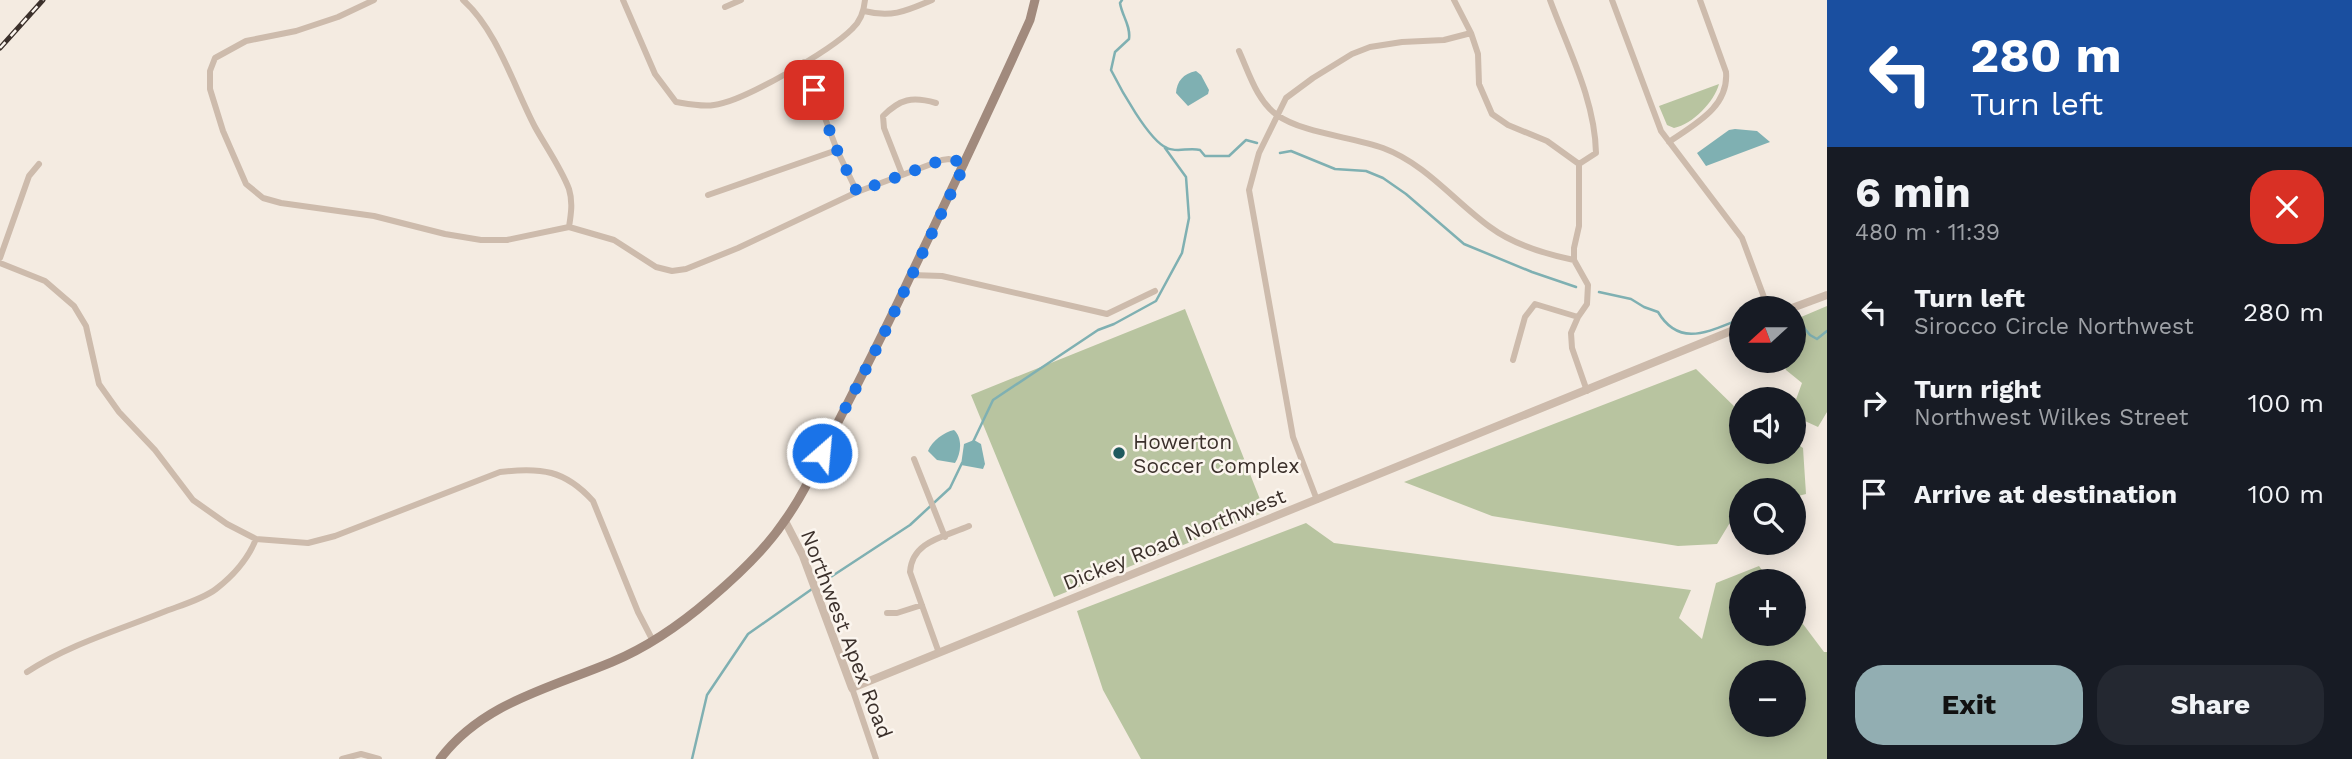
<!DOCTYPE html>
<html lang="en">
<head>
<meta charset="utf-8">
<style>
  body { margin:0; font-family:"Work Sans",sans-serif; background:#242831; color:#f1f3f6; height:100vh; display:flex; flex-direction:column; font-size:26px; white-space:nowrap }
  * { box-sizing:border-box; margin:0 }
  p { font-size:23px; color:#9ea1a6 }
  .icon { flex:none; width:38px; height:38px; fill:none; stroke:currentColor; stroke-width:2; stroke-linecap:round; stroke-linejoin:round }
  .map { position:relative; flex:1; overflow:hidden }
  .drawer { display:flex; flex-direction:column; background:#171b24; width:525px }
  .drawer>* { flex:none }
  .banner { background:#1a4fa0; color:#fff; overflow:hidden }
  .needle { width:46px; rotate:249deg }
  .controls { position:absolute; left:1729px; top:296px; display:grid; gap:14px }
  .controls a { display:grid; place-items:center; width:77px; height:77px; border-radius:50%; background:#171b24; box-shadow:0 4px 18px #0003; font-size:35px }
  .pin { position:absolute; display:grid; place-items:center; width:60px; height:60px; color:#fff; margin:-30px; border-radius:14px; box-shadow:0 4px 10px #0006 }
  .me { position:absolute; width:77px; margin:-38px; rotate:27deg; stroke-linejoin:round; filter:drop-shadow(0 0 5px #0008) }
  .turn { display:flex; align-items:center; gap:24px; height:147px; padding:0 28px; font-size:32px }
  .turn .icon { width:91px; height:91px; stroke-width:2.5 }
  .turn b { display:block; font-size:49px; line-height:60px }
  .round { display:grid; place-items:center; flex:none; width:74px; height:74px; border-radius:28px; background:#242831 }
  .summary { display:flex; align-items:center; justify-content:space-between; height:119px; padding:0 28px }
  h1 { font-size:42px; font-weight:700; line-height:52px }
  .button { display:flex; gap:14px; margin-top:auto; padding:14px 28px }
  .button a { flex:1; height:80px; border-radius:28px; background:#92aeb2; color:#111; font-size:28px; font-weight:700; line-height:80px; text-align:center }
  .button a+a { background:#242831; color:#f1f3f6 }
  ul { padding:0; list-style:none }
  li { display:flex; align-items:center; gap:21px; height:91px; padding:0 28px }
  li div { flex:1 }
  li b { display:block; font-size:26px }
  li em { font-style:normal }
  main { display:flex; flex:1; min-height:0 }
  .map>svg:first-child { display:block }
  .green { fill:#b8c4a0; fill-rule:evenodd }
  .water { fill:#7fb0b2 }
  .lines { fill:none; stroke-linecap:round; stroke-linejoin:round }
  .stream { stroke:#7fb0b2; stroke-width:2.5 }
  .minor { stroke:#cdbbac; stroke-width:6 }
  .tertiary { stroke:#cdbbac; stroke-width:8 }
  .secondary { stroke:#a18a7d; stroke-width:9 }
  .rail-casing { stroke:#3b302b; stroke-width:5 }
  .rail { stroke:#fbf5ee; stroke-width:2.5; stroke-dasharray:8; stroke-linecap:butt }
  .route { stroke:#1a73e8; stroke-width:12; stroke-dasharray:0 21.6 }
  .poi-dot { fill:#1f5a5e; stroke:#fbf5ee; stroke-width:2.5 }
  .labels { text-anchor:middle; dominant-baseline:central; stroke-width:5; stroke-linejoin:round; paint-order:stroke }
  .poi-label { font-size:21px; fill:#3b302b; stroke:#fbf5ee; text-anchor:start }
  .street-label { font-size:21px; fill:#3b302b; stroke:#fbf5ee }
</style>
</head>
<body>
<main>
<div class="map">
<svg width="1827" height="759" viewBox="0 0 1827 759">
  <rect width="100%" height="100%" fill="#f4ebe1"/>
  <!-- green -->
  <path class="green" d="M1719,84C1714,102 1693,124 1674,128L1667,125L1659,106Z
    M1827,306V412L1818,427L1794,416V405L1802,383L1786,370L1783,361L1794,360V320Z
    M1185,309L1265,512L1054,597L971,395Z
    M1696,369L1741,413V452H1794V442L1803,448L1806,494L1794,497V490H1741V516L1731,521L1717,544L1678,546L1492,516L1404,482Z
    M1306,523L1334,543L1691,590L1679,618L1702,639L1716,583L1759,566L1770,581H1741V634H1794V612L1824,652H1827V759H1141L1103,690L1077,611ZM1741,672H1794V724H1741Z"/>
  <!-- water -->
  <path class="water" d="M1196,71L1201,75L1209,90L1208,94L1188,106L1176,93C1177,81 1183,74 1196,71Z
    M1735,129L1757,131L1770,142L1706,166L1697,153L1729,130Z
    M954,430C963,438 961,454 955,463L937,460L928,451C932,441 944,432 954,430Z
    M974,440L981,444L985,464L983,469L961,465L964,444Z"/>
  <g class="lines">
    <!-- stream -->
    <path class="stream" d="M1122,0L1120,3C1122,16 1131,26 1129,39L1115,52L1111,70C1120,88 1149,141 1167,148C1177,153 1189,147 1200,150L1205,156H1229L1246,140L1257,143
      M1280,153L1291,151L1335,169L1366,171L1383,178L1406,194L1464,244L1532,272L1576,287
      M1599,292L1631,299L1644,307L1658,312C1680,349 1711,330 1741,319
      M1799,322L1810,335L1817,339L1827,331
      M973,442L993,400L1098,330L1114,324L1156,301L1182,253L1189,218L1186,177L1165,148
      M817,586L910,525L950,488L962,463
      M692,759L707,695L748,634L812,589"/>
    <!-- minor -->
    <path class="minor" d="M374,0L338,17L296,31L246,41L215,58L210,71V89L223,131L246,184L263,198L281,203L374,216L445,234L481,240H507L569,227L614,240L656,267L672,271L686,269L738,248L857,192L942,160L949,159L965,164
      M463,0C497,30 514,87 535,127C546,147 561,168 569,189C573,202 571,214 569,227
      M623,0L655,74L676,102C688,104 702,107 714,105C743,102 831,50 852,29C861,21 864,11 865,0
      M1454,0L1471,33L1478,54L1479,84L1492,114L1508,125L1547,141L1579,164V226L1574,248V260L1588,285L1587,304L1578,317L1571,333L1572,348L1587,391
      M1550,0C1568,49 1595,100 1596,153L1579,164
      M1612,0L1661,131L1742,238L1768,308
      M725,7L741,0
      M864,11C892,18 906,11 932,0
      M1239,51C1249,73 1257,101 1277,115C1302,133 1353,137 1383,148C1426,164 1454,201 1490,227C1514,245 1545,254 1574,260
      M804,62L837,150L857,192
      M1669,142C1695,124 1729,107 1726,72L1700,0
      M902,174L884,128L883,116C900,99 912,96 936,103
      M708,195L837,150
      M0,258L29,176L39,164
      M0,263L45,281L74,306L86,326L99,384L119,412L155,450L193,500L227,524L256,539L308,543L335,536L500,472C541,467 565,470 593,501L638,612L653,641
      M911,275L942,276L1107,314L1155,291
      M1513,360L1525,317L1535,304L1578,317
      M914,459L945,537
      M1317,500L1293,437L1249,190L1259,153L1286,98L1313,78L1352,54L1370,47L1402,42L1444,40L1471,33
      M887,613H897L922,605
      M939,653L910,572C912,541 944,537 969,526
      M27,672C70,644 119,630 166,611C182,605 203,599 216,589C234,575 248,559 256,539
      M852,688L876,759
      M342,759L361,754L379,759"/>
    <!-- tertiary -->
    <path class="tertiary" d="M1792,308L1827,295
      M785,521L803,556L852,688L1741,327"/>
    <!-- secondary -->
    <path class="secondary" d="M440,759C482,703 550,688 612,662C648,647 681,624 710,599C736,577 764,551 783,523C805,493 819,459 836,426C861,377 886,329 909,279C950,193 991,107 1030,20L1035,0"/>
    <!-- rail casing -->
    <g class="rail-casing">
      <path id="rail" d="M0,48L43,0"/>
    </g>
    <!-- rail -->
    <use href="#rail" class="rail"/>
  </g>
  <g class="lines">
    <!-- route -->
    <path class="route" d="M814,90L837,150L857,192L942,160H954L965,164L881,340L822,453"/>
  </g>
  <!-- markers -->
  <circle class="poi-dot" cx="1119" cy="453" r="7"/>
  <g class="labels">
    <!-- poi labels -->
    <g class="poi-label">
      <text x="1133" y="441">Howerton<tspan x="1133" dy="24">Soccer Complex</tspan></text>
    </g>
    <!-- street labels -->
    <g class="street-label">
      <text transform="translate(1174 539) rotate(-22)">Dickey Road Northwest</text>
      <text transform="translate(847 634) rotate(69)">Northwest Apex Road</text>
    </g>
  </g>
</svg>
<div class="controls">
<a><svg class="needle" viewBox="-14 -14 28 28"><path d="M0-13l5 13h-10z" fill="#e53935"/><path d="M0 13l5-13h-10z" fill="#9ea1a6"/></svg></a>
<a><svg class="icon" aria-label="sound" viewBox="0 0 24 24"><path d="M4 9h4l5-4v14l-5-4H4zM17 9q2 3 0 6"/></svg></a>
<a><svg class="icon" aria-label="search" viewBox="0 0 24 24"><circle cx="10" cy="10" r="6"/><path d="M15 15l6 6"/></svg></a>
<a>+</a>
<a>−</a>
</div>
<div class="pin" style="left:814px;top:90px;background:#d93025"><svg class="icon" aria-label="arrive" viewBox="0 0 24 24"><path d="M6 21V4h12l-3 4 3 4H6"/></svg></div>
<svg class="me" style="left:822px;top:453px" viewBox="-20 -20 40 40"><circle r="17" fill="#1a73e8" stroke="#fff" stroke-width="3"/><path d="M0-11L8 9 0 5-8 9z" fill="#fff"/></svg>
</div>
<section class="drawer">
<div class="banner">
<div class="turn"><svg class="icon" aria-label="left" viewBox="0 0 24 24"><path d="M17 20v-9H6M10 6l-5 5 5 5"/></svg><div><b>280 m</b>Turn left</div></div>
</div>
<div class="summary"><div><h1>6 min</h1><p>480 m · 11:39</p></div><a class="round" style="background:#d93025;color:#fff"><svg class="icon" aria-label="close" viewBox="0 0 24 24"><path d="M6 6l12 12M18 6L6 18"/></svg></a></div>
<ul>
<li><svg class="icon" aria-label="left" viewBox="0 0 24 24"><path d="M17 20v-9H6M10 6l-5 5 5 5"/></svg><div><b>Turn left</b><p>Sirocco Circle Northwest</p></div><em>280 m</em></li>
<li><svg class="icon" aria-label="right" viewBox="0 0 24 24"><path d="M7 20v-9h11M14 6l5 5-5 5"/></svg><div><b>Turn right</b><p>Northwest Wilkes Street</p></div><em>100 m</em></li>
<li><svg class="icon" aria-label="arrive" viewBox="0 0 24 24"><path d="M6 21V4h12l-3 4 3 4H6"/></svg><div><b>Arrive at destination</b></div><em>100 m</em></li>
</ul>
<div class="button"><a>Exit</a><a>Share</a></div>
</section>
</main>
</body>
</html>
